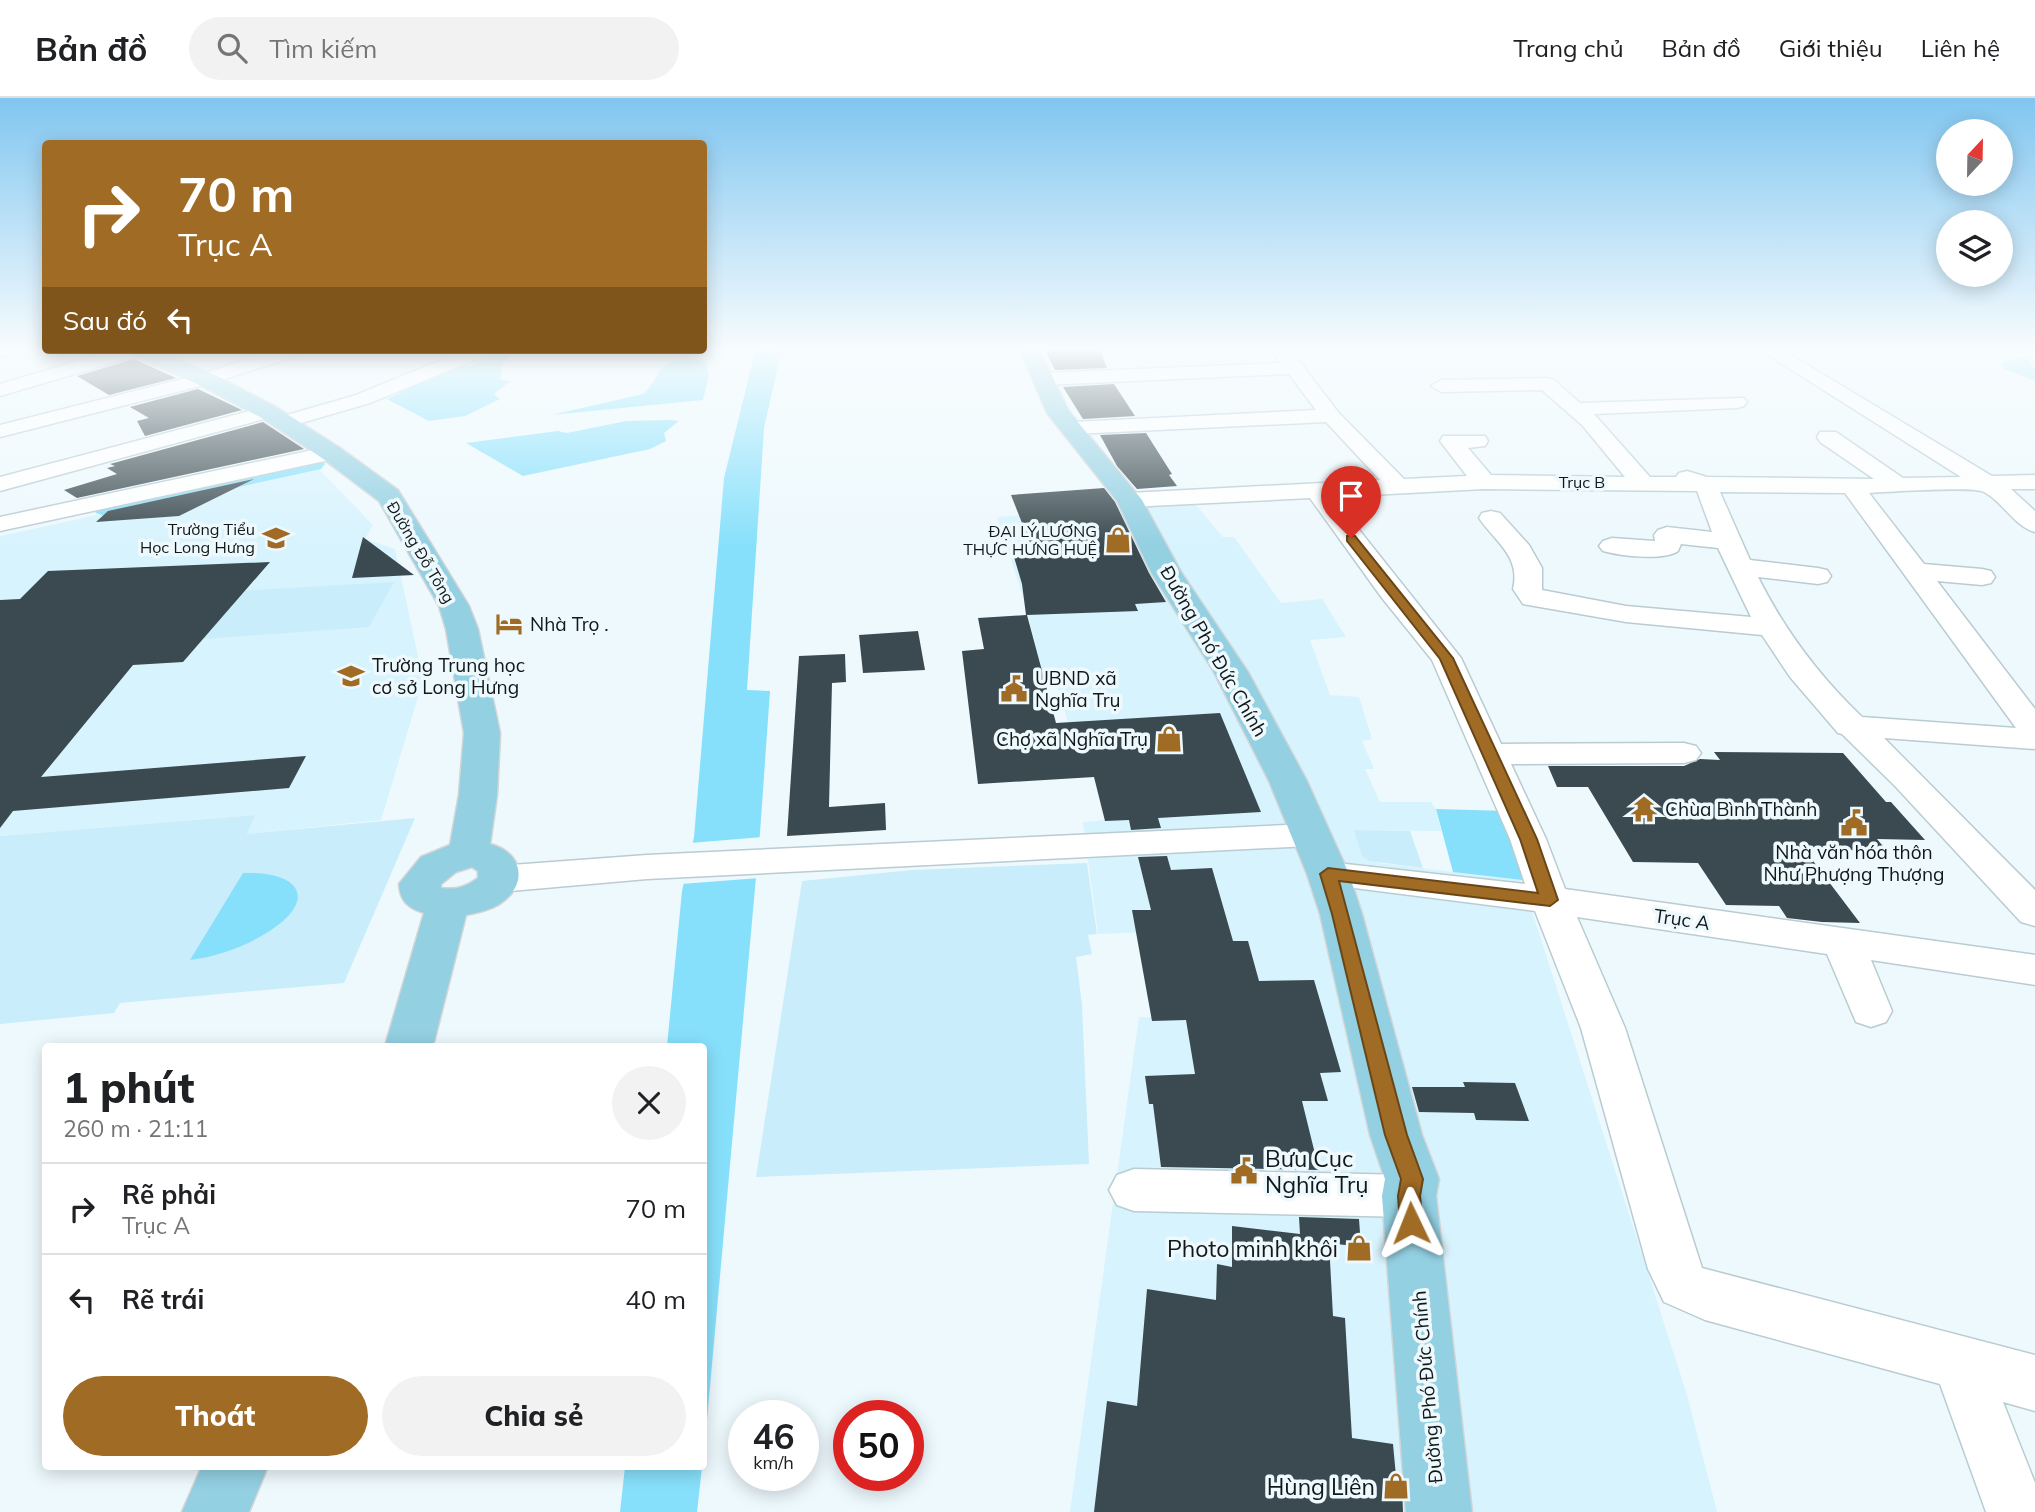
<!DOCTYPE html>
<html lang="vi">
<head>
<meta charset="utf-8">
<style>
  body { margin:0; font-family:Mulish,sans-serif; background:#f2f2f2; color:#202124; height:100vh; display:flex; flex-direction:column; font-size:26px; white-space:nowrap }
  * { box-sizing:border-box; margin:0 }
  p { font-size:23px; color:#757577 }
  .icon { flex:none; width:38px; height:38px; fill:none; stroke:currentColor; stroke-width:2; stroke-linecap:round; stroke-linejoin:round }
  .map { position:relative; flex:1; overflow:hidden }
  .sheet { position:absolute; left:42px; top:945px; width:665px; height:427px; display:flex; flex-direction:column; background:#fff; border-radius:7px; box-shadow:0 4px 18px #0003 }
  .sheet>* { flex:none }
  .banner { position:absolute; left:42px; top:42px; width:665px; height:214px; border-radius:7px; box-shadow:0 4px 18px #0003; background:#a06b24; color:#fff; overflow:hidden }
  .needle { width:46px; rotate:22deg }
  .buttons { position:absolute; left:1936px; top:21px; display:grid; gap:14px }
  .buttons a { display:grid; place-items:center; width:77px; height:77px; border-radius:50%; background:#fff; box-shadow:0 4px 18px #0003; font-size:35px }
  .speed { position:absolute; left:728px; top:1302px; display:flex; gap:14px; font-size:35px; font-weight:700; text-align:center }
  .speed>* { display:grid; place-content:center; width:91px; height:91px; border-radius:50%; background:#fff; box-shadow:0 4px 18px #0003; line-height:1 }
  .speed small { font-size:18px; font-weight:400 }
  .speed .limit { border:10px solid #d22; background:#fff; color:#111 }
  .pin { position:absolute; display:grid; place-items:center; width:60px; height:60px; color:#fff; margin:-72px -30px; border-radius:50% 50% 50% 0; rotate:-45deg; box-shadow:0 0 7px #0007 }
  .pin .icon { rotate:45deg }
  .me { position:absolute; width:77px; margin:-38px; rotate:358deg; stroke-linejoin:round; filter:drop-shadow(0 0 5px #0008) }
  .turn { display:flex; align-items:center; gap:24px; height:147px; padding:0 21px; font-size:32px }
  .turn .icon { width:91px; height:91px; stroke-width:2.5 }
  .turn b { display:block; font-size:49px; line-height:60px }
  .then { display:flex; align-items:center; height:66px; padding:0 21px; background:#0003; gap:14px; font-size:26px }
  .round { display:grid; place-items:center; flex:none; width:74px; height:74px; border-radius:37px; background:#f2f2f2 }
  .headline { display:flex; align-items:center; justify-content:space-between; height:119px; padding:0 21px }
  h1 { font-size:42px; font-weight:800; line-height:52px }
  .cta { display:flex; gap:14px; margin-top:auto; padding:14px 21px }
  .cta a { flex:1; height:80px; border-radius:42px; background:#a06b24; color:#fff; font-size:28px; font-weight:800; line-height:80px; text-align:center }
  .cta a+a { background:#f2f2f2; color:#202124 }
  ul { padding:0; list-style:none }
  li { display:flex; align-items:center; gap:21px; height:91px; padding:0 21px; border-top:2px solid #e0e0e0 }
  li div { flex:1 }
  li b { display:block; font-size:26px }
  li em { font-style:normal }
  header { display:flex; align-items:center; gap:42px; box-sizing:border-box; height:98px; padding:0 35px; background:#fff; border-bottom:2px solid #e0e0e0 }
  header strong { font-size:33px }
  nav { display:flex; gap:38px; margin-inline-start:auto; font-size:24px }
  .search { width:490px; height:63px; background:#f2f2f2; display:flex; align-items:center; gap:18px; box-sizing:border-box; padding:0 24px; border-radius:38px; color:#757577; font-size:26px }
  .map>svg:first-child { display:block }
  .built { fill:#d7f3fd }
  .green { fill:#c9edfa }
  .water { fill:#87e0fb }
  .pier { fill:#eef9fd }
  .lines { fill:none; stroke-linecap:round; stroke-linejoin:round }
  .canal { fill:#87e0fb; fill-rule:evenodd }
  .building { fill:#3a4a50 }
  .minor-casing { stroke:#b9ccd2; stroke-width:3 }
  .major-casing { stroke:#d4d5d6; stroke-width:3 }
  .minor { fill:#fff; fill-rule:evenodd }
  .major { fill:#93d0e2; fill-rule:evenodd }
  .route { fill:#a06b24; stroke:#684617; stroke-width:2 }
  .labels { text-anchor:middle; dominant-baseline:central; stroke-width:7; stroke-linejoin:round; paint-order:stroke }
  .far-street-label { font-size:16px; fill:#11181a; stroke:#eef9fd }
  .far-poi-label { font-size:16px; fill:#11181a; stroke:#eef9fd; text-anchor:end }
  .poi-label { font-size:19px; fill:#11181a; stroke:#eef9fd; text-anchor:start }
  .street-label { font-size:19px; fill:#11181a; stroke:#eef9fd }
  .near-poi-label { font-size:23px; fill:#11181a; stroke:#eef9fd; text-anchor:end }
</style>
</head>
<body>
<header>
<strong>Bản đồ</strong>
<div class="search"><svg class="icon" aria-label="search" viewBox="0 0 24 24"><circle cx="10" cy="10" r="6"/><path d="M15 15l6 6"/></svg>Tìm kiếm</div>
<nav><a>Trang chủ</a><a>Bản đồ</a><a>Giới thiệu</a><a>Liên hệ</a></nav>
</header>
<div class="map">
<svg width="2035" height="1414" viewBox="0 0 2035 1414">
  <rect width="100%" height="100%" fill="#eef9fd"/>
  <!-- built -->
  <path class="built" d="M317,369L373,427L365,441L395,451L423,582L381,722L247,736L254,717L0,738V438Z
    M1192,402L1223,439H1234L1281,505L1322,501L1346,539L1310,542L1330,597L1359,599L1372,641L1362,643L1374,671H1365L1380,704H1431L1436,711L1441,733L1354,732L1378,765L1522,782L1687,1297L1717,1414H1070L1139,919L1240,921L1217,832L1098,836L1083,724L1105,722L1081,624H1068L1053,574H1042L1024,501L997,419Z"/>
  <!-- green -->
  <path class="green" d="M394,484L369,529L202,541L238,493Z
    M255,717L247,736L415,720L344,885L120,905L114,915L0,926V738Z
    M1354,732L1410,733L1423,770L1369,763L1362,758Z
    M1087,765L1097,836L1088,837L1092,856L1076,859L1082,907L1089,1066L756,1079L802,783L912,772Z"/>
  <!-- water -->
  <path class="water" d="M756,250H782L764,330L747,592L770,593L760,735L704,1355V948H667L682,793L694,739L724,380Z
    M499,252H544C528,252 517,254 503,264L500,282L510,283L494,296L500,301L465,318L429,323L387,301L453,270L470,268Z
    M688,261L705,262L709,277L703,302L551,317L643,296C662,280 656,261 688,261Z
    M671,322L679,323L664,335L666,343L650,351L523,378L466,345L558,333L567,335L626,323Z
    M1436,711L1509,713L1529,771L1522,782L1453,774Z
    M243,775C305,773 318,805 263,837C241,850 215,859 190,862Z
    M625,1369H702L697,1414H620Z"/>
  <!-- pier -->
  <path class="pier" d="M763,739L759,780L681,786L690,745Z"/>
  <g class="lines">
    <!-- canal -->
    <path class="canal" d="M2023,260L2030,262L2031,268L2035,270V283L2005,271L2002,267L2005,263Z
      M313,359L321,361L325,366L321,371L105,418L96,415L92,410L96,405L105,402Z"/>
  </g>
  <!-- building -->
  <path class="building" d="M1044,250H1096L1100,252L1107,270L1055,272Z
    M134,261L176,280L109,297L77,278Z
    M1114,286L1135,318L1083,321L1063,289Z
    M198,291L242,312L145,338L137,323L149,320L130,309Z
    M263,324L304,351L77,400L64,392L117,376L107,370L115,368L110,366Z
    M1146,335L1172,376L1169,377L1177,388L1137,391L1117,368L1100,337Z
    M254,381L179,418L96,424L108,413Z
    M1104,390L1115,404L1149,475L1166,504L1135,506L1138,513L1027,517L1056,625L1220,615L1261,714L1158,720L1161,730L1131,732L1129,722L1105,723L1094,679L978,686L962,553L984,551L978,520L1026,517L1022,486L1014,459L1035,458L1011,397Z
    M363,439L414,477L352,480Z
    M270,464L183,564L133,567L41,679L306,658L289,690L13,713L0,730V502L20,501L48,473Z
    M918,533L925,572L863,575L859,537Z
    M845,556L846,584L832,585L829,709L885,705L886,732L787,738L799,558Z
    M1714,654L1843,655L1886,704H1891L1925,742L1877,741L1887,753L1804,751L1860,825L1822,824L1787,820L1779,808L1726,807L1698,765L1633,764L1588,689H1557L1548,668H1684L1700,661L1720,662Z
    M1167,758L1171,772L1212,770L1233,843H1248L1259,883L1314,882L1341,974L1320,975L1328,1003H1302L1319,1072L1161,1069L1153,1006H1149L1145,978L1195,976L1186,922L1152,923L1132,812H1151L1138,759Z
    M1463,984L1515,985L1529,1023L1476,1022L1474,1015L1419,1014L1412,989H1465Z
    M1299,1119L1359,1121L1361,1149L1329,1145L1333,1218L1345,1220L1352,1340L1393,1346L1397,1389L1402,1390L1403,1414H1094L1107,1303L1137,1308L1147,1191L1216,1202L1217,1166L1232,1169V1128L1300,1136Z"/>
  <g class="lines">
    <!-- minor casing -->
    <g class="minor-casing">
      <path id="minor" d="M0,250H17L14,254L0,259Z
        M1270,250H1289L1338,314L1404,381L1467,378L1440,343L1443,338H1485L1488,343L1485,348L1468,350L1491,377L1625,379L1582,327L1542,292L1441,294L1431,288L1441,282L1547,280L1554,282L1580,305L1744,300L1747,304L1744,308L1737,310L1594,316L1650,379H1676L1679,375L1687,373L1707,379L1874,381L1820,344L1817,339L1820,334H1836L1903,380L1961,379L1757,250H1779L1992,378L2035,377V391H2011L2035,413V434C2015,429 2003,404 1984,394C1972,388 1889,394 1869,395L1924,466L1982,471L1991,473L1995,479L1991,485L1982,487L1937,483L2035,611V651L1884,640L2035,792V828L2021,824L1895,688L1842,636L1838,635L1790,579L1762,537L1626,524L1523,506L1513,491C1521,458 1495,444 1479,420L1482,415L1491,413L1500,415L1529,447L1542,470V492L1626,508L1751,519L1718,450L1681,446L1678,453C1664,463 1620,458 1603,453L1599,448L1603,443L1612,440L1655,443L1654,437L1658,432L1667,429L1712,434L1697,393L1484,391L1333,399L1461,560L1501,646L1684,645L1696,648L1701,655L1696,662L1684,665L1511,666L1546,741L1565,791L2035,857V887L1871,862L1892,913L1886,924L1871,929L1856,924L1827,856L1577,819L1625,930L1702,1170L2035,1257V1313L2003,1304L2035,1385V1414H1986L1940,1286L1705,1222L1664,1204L1648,1171L1581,930L1535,813L1315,785L1309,776L1315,767L1328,764L1525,786L1510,741L1432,562L1382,500L1310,400L1129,409L1121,407L1117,402L1121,397L1129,395L1380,382L1326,324L1073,336L1065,335L1062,330L1065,325L1073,324L1316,312L1289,276L1043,287L1033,281L1043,275L1281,265ZM1720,394L1845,395L2016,630L1862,619C1818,577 1785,533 1758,479L1818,486L1827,484L1831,478L1827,472L1818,470L1750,462Z
        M115,252H144L142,256L0,298V286Z
        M277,252H305L303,256L212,285L0,339V327L198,277Z
        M466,252H491L489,256L370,305L284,330L277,328L273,324L277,320L356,297Z
        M268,308L275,310L278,314L275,318L0,393V379Z
        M331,348L339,350L342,355L339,360L0,433V419Z
        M1309,726L1322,729L1327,737L1322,745L1309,748L647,781L498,794L485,790L479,781L485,772L498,768L647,757Z
        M1134,1071L1409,1077L1426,1083L1434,1098L1426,1113L1409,1119L1134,1113L1117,1107L1109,1092L1117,1077Z"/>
    </g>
    <!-- major casing -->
    <g class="major-casing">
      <path id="major" d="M1019,250H1039L1068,312L1142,402L1181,474L1248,574L1307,683L1349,776L1362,816L1422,1037L1439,1081L1436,1098L1472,1414H1406L1382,1098L1385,1081L1370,1037L1320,816L1307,776L1269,683L1214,574L1151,474L1117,403L1047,315Z
        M126,252H154L213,276L276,309L340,350L398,392L469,508L478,531L500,635L497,697L490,746C524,755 529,788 498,807C489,812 477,815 466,817L433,948H385L424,815C408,810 400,803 399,786L421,759L450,747L459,697L464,635L446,531L439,508L379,403L322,360L260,319L197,286L129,256ZM472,769L478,773V780C466,789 456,792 441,790V786L456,774Z
        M202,1368H268L249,1414H182Z"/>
    </g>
    <!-- minor -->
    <use href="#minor" class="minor"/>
    <!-- major -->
    <use href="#major" class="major"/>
  </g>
  <!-- sky -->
  <linearGradient id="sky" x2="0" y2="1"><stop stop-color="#81c6f0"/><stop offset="0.56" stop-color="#f7fcfe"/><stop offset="1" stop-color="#f7fcfe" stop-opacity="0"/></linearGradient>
  <rect width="2035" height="448" fill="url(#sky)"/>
  <!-- route -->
  <path class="route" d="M1347,438H1355L1453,560L1537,741L1558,802L1550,808L1339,783L1407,1037L1423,1081L1420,1098L1423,1125L1419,1132L1411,1135L1403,1132L1400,1125L1398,1098L1401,1081L1385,1037L1332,816L1320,776L1328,770L1538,795L1520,741L1440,561L1347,443Z"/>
  <!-- icons -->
  <defs>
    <g id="school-bare" transform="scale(2.1)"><path d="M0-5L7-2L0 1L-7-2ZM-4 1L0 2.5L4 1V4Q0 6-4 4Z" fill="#a06b24" stroke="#eef9fd" stroke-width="2.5" paint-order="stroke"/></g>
    <g id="shop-bare" transform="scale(2.1)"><path d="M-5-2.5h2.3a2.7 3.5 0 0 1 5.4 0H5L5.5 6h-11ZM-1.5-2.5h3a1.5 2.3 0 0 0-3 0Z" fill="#a06b24" stroke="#eef9fd" stroke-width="2.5" paint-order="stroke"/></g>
    <g id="hotel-bare" transform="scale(2.1)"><path d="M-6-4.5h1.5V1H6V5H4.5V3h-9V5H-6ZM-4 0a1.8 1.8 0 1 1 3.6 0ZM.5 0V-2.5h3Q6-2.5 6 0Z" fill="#a06b24" stroke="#eef9fd" stroke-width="2.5" paint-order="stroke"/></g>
    <g id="civic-bare" transform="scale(2.1)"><path d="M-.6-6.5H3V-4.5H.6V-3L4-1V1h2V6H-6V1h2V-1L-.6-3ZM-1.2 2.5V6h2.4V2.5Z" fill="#a06b24" stroke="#eef9fd" stroke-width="2.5" paint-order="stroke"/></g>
    <g id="temple-bare" transform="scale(2.1)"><path d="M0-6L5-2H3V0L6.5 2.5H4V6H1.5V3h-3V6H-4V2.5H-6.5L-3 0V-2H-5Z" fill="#a06b24" stroke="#eef9fd" stroke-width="2.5" paint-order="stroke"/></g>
  </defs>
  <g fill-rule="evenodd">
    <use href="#school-bare" x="276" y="440"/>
    <use href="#shop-bare" x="1118" y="442"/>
    <use href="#hotel-bare" x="509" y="526"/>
    <use href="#school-bare" x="351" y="578"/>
    <use href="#civic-bare" x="1014" y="591"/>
    <use href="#shop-bare" x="1169" y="641"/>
    <use href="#temple-bare" x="1644" y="711"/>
    <use href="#civic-bare" x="1854" y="725"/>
    <use href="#civic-bare" x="1244" y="1073"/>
    <use href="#shop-bare" x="1359" y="1150"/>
    <use href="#shop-bare" x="1396" y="1388"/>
  </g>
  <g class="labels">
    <!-- far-street labels -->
    <g class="far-street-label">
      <text x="1582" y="384">Trục B</text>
      <text transform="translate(421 454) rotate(59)">Đường Đỗ Tông</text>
    </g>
    <!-- far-poi labels -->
    <g class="far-poi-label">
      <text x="255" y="431">Trường Tiểu<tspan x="255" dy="18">Học Long Hưng</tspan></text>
      <text x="1097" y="433">ĐẠI LÝ LƯƠNG<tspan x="1097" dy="18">THỰC HƯNG HUỆ</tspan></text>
    </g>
    <!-- poi labels -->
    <g class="poi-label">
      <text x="530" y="526">Nhà Trọ .</text>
      <text x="372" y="567">Trường Trung học<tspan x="372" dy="22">cơ sở Long Hưng</tspan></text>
      <text x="1035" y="580">UBND xã<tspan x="1035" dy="22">Nghĩa Trụ</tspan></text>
      <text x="1148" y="641" text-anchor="end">Chợ xã Nghĩa Trụ</text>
      <text x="1665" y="711">Chùa Bình Thành</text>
      <text x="1854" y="754" text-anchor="middle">Nhà văn hóa thôn<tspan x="1854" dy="22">Như Phượng Thượng</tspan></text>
    </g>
    <!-- street labels -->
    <g class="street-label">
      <text transform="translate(1214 553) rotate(60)">Đường Phó Đức Chính</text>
      <text transform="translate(1682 821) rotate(8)">Trục A</text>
      <text transform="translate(1427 1289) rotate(-95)">Đường Phó Đức Chính</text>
    </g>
    <!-- near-poi labels -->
    <g class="near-poi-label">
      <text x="1265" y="1060" text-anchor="start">Bưu Cục<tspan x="1265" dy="26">Nghĩa Trụ</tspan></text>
      <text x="1338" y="1150">Photo minh khôi</text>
      <text x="1375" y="1388">Hùng Liên</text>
    </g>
  </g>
</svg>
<div class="buttons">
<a><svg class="needle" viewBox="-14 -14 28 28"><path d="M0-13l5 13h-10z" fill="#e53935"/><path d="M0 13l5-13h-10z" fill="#757577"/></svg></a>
<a><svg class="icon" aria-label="layers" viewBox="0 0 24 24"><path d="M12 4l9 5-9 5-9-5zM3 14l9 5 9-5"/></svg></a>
</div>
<div class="speed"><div>46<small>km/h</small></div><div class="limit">50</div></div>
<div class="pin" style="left:1351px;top:440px;background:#d93025"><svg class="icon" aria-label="arrive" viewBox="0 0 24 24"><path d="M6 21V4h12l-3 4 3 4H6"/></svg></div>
<svg class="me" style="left:1411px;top:1125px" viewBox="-20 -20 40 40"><path d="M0-17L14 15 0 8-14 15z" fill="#a06b24" stroke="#fff" stroke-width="4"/></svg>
<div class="banner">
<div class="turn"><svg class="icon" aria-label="right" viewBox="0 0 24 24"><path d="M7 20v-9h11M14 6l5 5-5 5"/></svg><div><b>70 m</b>Trục A</div></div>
<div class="then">Sau đó<svg class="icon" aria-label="left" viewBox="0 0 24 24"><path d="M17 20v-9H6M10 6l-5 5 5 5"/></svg></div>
</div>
<section class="sheet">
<div class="headline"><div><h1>1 phút</h1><p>260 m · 21:11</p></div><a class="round"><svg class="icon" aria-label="close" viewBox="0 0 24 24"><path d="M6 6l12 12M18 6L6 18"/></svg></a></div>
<ul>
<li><svg class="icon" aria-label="right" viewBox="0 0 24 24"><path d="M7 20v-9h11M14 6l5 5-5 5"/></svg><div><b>Rẽ phải</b><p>Trục A</p></div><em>70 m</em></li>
<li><svg class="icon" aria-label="left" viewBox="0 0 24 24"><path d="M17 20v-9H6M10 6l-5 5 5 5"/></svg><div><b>Rẽ trái</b></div><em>40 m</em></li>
</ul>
<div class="cta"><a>Thoát</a><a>Chia sẻ</a></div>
</section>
</div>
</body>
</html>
